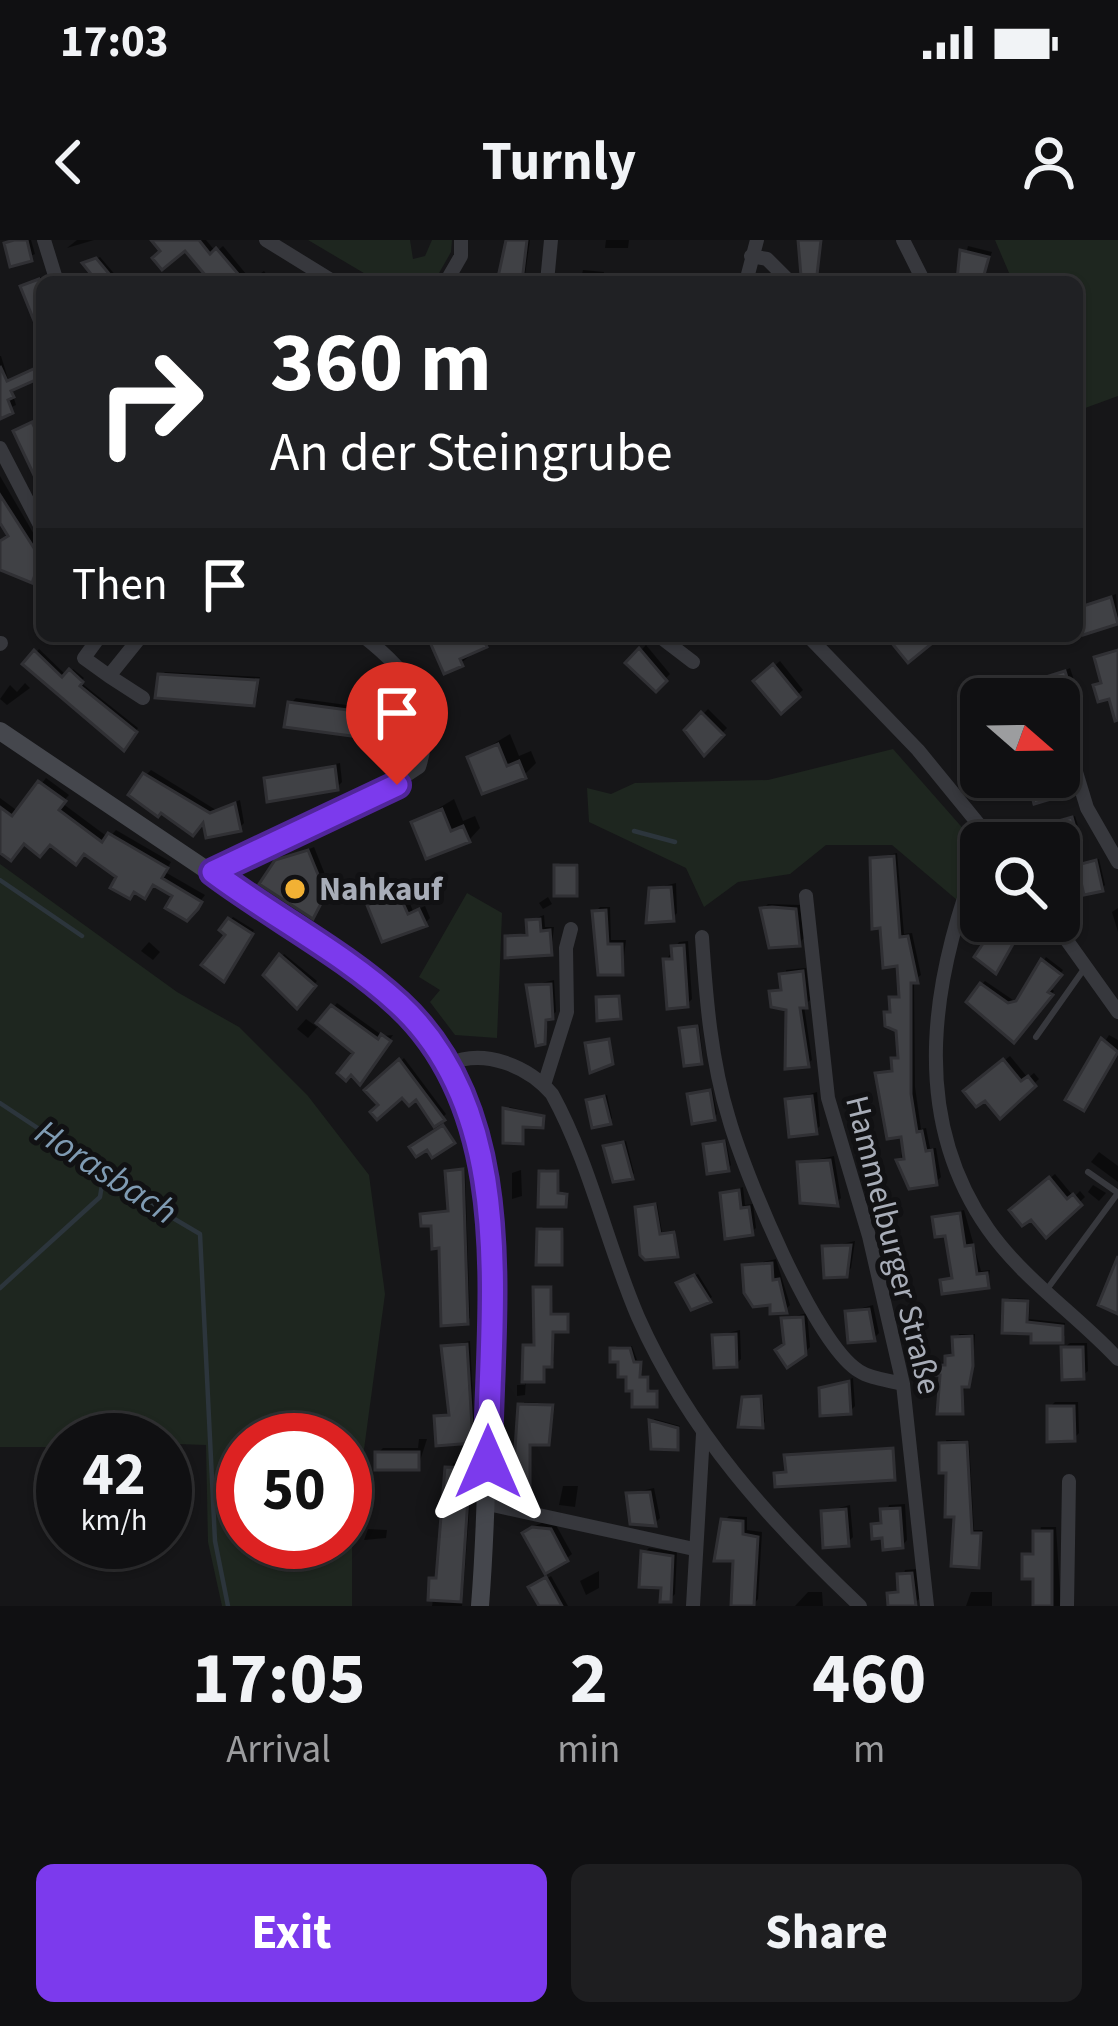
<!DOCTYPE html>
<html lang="en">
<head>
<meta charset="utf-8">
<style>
  body { margin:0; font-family:"Source Sans 3",sans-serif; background:#1e1e20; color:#f1f3f6; height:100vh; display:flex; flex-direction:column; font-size:45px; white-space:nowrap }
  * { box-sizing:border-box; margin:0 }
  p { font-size:39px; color:#9c9d9f }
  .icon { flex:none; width:66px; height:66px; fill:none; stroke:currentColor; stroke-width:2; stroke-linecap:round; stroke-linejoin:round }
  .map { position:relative; height:1366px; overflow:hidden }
  .details { display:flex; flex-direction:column; background:#101012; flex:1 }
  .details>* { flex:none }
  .top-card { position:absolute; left:36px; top:36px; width:1047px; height:366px; border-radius:18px; box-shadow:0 3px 9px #0004,0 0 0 3px #303032; background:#202124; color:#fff; overflow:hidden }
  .needle { width:78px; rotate:110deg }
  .buttons { position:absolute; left:960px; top:438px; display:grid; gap:24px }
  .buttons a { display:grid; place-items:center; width:120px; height:120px; border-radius:18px; background:#101012; box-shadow:0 3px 9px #0004,0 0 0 3px #303032; font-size:60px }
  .speed { position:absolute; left:36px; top:1173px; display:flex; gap:24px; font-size:60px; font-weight:700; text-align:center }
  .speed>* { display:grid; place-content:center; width:156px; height:156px; border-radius:50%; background:#101012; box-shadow:0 3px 9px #0004,0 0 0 3px #303032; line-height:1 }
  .speed small { font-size:30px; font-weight:400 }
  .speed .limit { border:18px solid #d22; background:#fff; color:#111 }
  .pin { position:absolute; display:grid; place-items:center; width:102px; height:102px; color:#fff; margin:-123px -51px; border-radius:50% 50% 50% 0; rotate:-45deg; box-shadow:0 0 12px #0007 }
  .pin .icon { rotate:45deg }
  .me { position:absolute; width:132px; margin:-66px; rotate:0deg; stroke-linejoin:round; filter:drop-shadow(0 0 9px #0008) }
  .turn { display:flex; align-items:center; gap:42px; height:252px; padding:0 36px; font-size:54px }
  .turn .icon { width:156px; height:156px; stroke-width:2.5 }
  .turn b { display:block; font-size:84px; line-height:102px }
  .then { display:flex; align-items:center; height:114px; padding:0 36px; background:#0003; gap:24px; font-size:45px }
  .eta { display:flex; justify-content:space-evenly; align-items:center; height:204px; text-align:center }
  .eta b { font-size:72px; font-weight:700; line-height:84px }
  .cta { display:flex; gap:24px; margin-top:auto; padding:24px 36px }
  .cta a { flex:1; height:138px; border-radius:18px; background:#7c3aed; color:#fff; font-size:48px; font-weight:700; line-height:138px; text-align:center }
  .cta a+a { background:#1e1e20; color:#f1f3f6 }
  .status { display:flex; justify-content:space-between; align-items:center; height:84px; padding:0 60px; background:#101012; direction:ltr }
  .status svg { height:33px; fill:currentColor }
  header { display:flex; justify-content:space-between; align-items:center; height:156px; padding:0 36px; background:#101012; font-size:54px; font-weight:700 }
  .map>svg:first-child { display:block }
  .green { fill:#1e261f; fill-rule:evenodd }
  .shadow { fill:#0007 }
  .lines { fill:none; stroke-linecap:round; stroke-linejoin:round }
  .stream { stroke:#2c353c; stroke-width:4.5 }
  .building { fill:#404145; stroke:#303034; stroke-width:3 }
  .service { stroke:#37383d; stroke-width:6 }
  .minor { stroke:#37383d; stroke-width:14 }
  .secondary { stroke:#45474d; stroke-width:18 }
  .route-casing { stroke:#51269a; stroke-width:30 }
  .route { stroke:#7c3aed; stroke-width:21 }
  .poi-dot { fill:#f2b134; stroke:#111113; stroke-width:4.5 }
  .labels { text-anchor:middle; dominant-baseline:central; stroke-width:10; stroke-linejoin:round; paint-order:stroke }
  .poi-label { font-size:33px; font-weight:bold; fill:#a8adb8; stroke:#111113; text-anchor:start }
  .street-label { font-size:33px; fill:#a8adb8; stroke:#111113 }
  .water-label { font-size:36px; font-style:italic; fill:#7f9bb3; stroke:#111113 }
</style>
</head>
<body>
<div class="status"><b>17:03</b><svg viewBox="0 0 49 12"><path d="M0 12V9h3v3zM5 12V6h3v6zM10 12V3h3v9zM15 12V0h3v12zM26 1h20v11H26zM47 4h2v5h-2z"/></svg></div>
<header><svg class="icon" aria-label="back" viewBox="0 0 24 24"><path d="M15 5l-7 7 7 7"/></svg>Turnly<svg class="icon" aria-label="person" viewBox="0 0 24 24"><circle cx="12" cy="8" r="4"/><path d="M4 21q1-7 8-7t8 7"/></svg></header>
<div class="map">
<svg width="1118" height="1366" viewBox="0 0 1118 1366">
  <rect width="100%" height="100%" fill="#161618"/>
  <!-- green -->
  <path class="green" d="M308,0H410L413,19L425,16L432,0H452L451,12L434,42H379Z
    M995,0H1118V156L1077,171V42H1013Z
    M893,509L974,601L957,660L892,605H826L790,634L738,642L704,667L686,628L589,582L587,548L611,554L635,543L768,540Z
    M0,624L177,752L239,787L308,856L369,935L385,1054L352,1298V1366H222L208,1302L206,1205L63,1200V1207H0ZM345,1200V1302H243V1200Z
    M467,653L502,673L497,798L455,795L430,762L440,750L419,737Z"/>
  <!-- shadow -->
  <path class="shadow" d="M8,0H31L35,14L13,23Z
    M77,0H94L67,8Z
    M155,0H206L216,12L223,6L251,40L264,31L272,42H215L185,7Z
    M508,0H530L524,42H501Z
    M606,0H629L628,8H605Z
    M968,6L992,12L981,42L960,38Z
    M100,17L117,37L86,42L95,34L86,23Z
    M583,30L604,32L603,42H580Z
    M43,36L45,42L42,102L23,47Z
    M648,37L720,38L719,42H645Z
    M1,116L16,165L0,172V116Z
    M0,236L42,308L31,339L0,316V301L11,295L0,277Z
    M1116,354L1118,381L1085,392L1078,369Z
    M231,396H302L296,405Z
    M437,396H494L461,423L433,400Z
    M583,396H602L595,405Z
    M646,405L670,434L656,448L629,423Z
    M39,409L67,436L73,429L84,438L80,442L138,488L124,507L27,424Z
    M780,421L803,450L781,469L757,441Z
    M1070,428L1079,455L1073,460L1047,459L1056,449L1052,437Z
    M165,432L260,437L257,459L253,463L161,436Z
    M25,443L30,448L7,465L0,459L10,445L17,452Z
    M296,458L397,472L394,492L388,498L290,464Z
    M708,469L727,488L704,511L688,490Z
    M510,494L519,516L531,511L536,523L524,535L470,518Z
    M340,523L342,542L337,547L267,539Z
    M151,530L216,570L240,560L244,583L239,588L205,578L146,535Z
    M46,538L69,555L62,563L109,598L116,590L171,622L165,632L205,655L192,672L176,654L154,642L120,636L85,610L25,601L0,609V558L19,572Z
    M454,559L463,581L475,576L480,588L469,600L414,583Z
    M1075,576L1082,599L1079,602L1052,585Z
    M314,607L330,647L313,675L277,622Z
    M897,613L904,694L912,693L921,735L914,740L915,847L921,889L926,888L930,908H936L941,937L936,942L900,931L904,893L878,834L895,828L901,814L892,759L902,754L873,619Z
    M1099,619L1105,645L1102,648L1080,626Z
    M560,623H579L576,653L557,626Z
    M676,643L677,673L672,678L652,649Z
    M404,649L413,671L425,666L430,678L425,683L371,666Z
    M548,657L552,664L543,669L539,663Z
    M768,664L800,665L804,698L799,703L763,669Z
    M600,667H610L611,700H626L622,732H600L595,672Z
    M1118,668V692L1112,672Z
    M544,675L545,687H554L551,712L508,697L530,692L529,681Z
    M233,677L254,690L226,735L229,694L223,689Z
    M688,701L692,759L687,764L666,720L679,702Z
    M149,702L160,712L153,720L141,711Z
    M284,714L317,741L297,765L267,735Z
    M1046,717L1063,730L1050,748L1054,751L1014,799L982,744L985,741L1013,760L1021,759Z
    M806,728L810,760L804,766L812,820L807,824L789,767L772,752L783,747L786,730Z
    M554,740L556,772L549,777L544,801L530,746Z
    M337,763L383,796L393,795L363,837L357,812L321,783L308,798L297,789L306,779L317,787Z
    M699,784L703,818L700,821L682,789Z
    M1109,795L1118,800V811L1088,862L1069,859Z
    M1010,816L1028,838L1034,833L1039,839L1000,875L972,846Z
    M404,818L446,874L443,877L417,855L403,854L382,865L368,850Z
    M712,849L717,874L714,877L690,855Z
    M817,852L820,886L815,891L789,860Z
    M607,855L612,878L609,881L589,861Z
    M509,867L545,875L544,883L524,884L522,901Z
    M726,900L731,925L728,928L706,905Z
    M626,901L634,933L631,936L607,907Z
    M1099,912L1118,926V942L1091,922Z
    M834,916L841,958L836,963L800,923Z
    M465,928L470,1078L467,1081L434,983L423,975L451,970L448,932Z
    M545,929L560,930L559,952H568L565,964Z
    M521,930L522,956L512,959V933Z
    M1055,934L1074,957L1080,951L1085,957L1046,994L1018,965Z
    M1093,945L1106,953L1099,961L1088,952Z
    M743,947L745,965L753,964L756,988L751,992L723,954Z
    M657,963L662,992L676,990V1014L638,968Z
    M964,970L981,1031L990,1030L987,1045L944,1041L954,1035L948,992L935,978Z
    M543,987H564L561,1022L540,990Z
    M855,1001L851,1028L846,1034L825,1008Z
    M776,1019L790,1065L785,1070L772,1063L745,1026Z
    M698,1034L712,1057L709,1059L682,1041Z
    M538,1046H553L552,1072H569V1086L554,1089V1121L545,1124V1136L526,1139L525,1155L517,1156V1145H525L526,1106L537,1104Z
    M1009,1058L1030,1059L1029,1079L1065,1083V1096L1034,1091L1006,1062Z
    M873,1065L879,1093L874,1098L848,1072Z
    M807,1073L810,1107L804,1113L787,1104L784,1079Z
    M740,1090L741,1119L736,1124L715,1096Z
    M959,1094H975L972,1140L965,1144L961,1171L943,1132L920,1126L948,1122Z
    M470,1101L475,1196L471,1200L437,1178L452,1173L444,1107Z
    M1070,1103H1087L1088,1131L1082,1136L1064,1108Z
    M616,1106H632L637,1120H642V1135L650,1136V1149H658L656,1164L629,1134Z
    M853,1138L855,1166L850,1171L822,1149Z
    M763,1155L765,1182L762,1185L745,1159Z
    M524,1162L555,1164L550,1200L531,1202L528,1250Z
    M1055,1162H1078L1079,1193L1074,1198L1050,1167Z
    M655,1179L680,1186L677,1207L652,1181Z
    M419,1199H427L418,1227L378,1213L383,1208H418Z
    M946,1200H969L974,1290H983L978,1325L957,1274Z
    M894,1207V1237L777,1234L789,1231L790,1213Z
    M453,1223L473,1225L462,1366H432Z
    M563,1246H578L575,1267L559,1265Z
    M654,1248L660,1278L655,1283L629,1254Z
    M905,1264L907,1300L902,1306L874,1285L884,1279L889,1265Z
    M850,1265L853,1297L847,1303L824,1272Z
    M729,1276L747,1277V1290L762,1292L758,1359L753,1365L724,1281Z
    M544,1282L556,1285L572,1314L566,1319L530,1288Z
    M1041,1287H1056L1061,1366H1033L1036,1336L1025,1315L1036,1310Z
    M368,1289L387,1290L386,1298L364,1300Z
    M649,1308L677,1312L675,1354L670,1359L644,1313Z
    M917,1329L920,1358L914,1364L890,1354L901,1348L905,1330Z
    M599,1331V1348L586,1355L580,1341Z
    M551,1336L568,1366H542L532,1348Z
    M808,1352H822L823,1366H795Z
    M971,1352H992V1366H966Z"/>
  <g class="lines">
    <!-- stream -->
    <path class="stream" d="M634,591L675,602
      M0,640L82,696
      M0,863L104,932L125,937L161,971L200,994L215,1301L228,1366
      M0,1048L100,957L104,932"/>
  </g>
  <!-- building -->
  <path class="building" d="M14,0H27L32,21L10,27L4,3Z
    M151,0H199L210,14L216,8L245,42H211L185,11L162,30L152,18L160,11Z
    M506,0H527L522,42H497Z
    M798,0H821L817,35L801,36Z
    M960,10L989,17L982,42L957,40Z
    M96,18L116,42H82L91,34L82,23Z
    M39,39L42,46L41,98L20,46Z
    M42,125V137L11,151L14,157L8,160L13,173L0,179V126L7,141Z
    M32,182L42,203V252L13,191Z
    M0,255L41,319L32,343L0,330V301L8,296L0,283Z
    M1111,357L1118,384L1083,395L1077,368Z
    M437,396H450L453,401L482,396L487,407L460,419L463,426L444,434L429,400Z
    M886,396H941L908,423Z
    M639,408L667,441L656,452L625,423Z
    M34,410L62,437L69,429L83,442L80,446L137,492L124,511L22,424Z
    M1118,410V480L1115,481L1109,459L1098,462L1093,445L1101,443L1094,417Z
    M773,424L800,457L781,474L753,441Z
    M1065,431L1075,463L1059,468L1049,436Z
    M158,434L258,440L254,466L155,458Z
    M288,462L393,476L389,501L284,487Z
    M701,472L724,495L704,516L684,490Z
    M498,504L507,526L519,521L526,538L482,554L467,517Z
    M335,526L338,550L267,562L264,538Z
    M143,533L210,573L235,563L241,591L206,598L203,583L193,596L161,573L158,577L128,555Z
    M1027,537H1056L1061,556L1034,564Z
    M38,541L66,561L59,570L102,602L108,593L168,628L162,638L202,662L198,669L187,681L165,668L172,656L153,645L145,659L134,652L130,659L110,648L116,637L84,614L76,625L50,605L40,617L24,604L11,621L0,613V567L12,576Z
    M442,569L451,591L463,586L470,602L426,619L411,582Z
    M1072,577L1080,605L1059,611L1048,584Z
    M308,610L326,654L313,679L259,644L275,620Z
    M894,616L900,697L908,696L918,743H911V854L917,892L922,891L926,911L932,910L937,945L909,949L896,920L904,919L901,897L887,899L875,833L892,831L891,818H898L896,791L885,786L884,772H890L889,757H899L897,726L883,728L880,688L872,689L870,618Z
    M1096,620L1103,651L1084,655L1077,625Z
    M554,625H577V656H554Z
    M671,647L674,681L646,683L649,648Z
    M398,652L408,674L419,669L427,686L382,702L367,665Z
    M772,667L796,669L800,706L769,708L760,668Z
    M606,670L608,704H622L623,735H598L592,671Z
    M228,678L253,694L224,742L201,725L225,695L219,690Z
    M540,679L541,691L550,690L552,715L505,718V696L527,695L526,680Z
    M998,681H1026L996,734L974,717Z
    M684,705L688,767L667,769L663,719H672L671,706Z
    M279,714L316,746L297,769L263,735Z
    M1041,719L1062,735L1048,752L1053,755L1014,803L966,762L980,743L1008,763L1016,761Z
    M803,731L807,768H800L809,827L785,829L786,770L771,767L769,751L781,750L779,734Z
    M551,744L553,779L546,780L545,804L536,806L526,745Z
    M619,756L621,779L597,781L596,757Z
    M331,765L378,799L381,794L391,801L360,845L351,835L346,841L337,833L353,813L316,783Z
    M697,786L702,824L684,826L679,788Z
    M1101,798L1118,812L1084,871L1065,860Z
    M609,799L613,824L590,833L585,803Z
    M399,819L445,880L434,887L416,860L409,866L402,858L377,880L370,872L378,865L364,850Z
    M1003,819L1021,841L1028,836L1036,846L1000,879L985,861L976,867L963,851Z
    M710,850L715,880L692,884L687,854Z
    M604,856L611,884L592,888L586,860Z
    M812,856L817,894L789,897L785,859Z
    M503,868L544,876L543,888L523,887V904L503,903Z
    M443,885L455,903L432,918L427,910L416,917L409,907Z
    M724,901L729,931L707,934L703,904Z
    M623,902L633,939L613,942L603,906Z
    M830,920L838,966L800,963L797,922Z
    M463,929L468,1084L441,1086L439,1008L432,1009L431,986H421L420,974L448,971L445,931Z
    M539,931H558V953L567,954L566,967H538Z
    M1049,937L1067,959L1073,954L1082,965L1046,998L1031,980L1022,986L1009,970Z
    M739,950L741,968L749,967L753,995L725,999L720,953Z
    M655,964L660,994L674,992L678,1017L645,1020L640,1015L635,967Z
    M960,973L965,1006L973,1005L977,1034L987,1033L989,1048L942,1054L940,1040L952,1038L945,996L935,997L932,977Z
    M537,989H562V1025H536Z
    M851,1005L847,1037L824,1038L822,1006Z
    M1118,1016V1074L1098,1065Z
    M772,1023L773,1040L779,1039L787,1073L770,1074V1065L753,1067L744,1053L742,1025Z
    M694,1035L711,1062L691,1070L676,1043Z
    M533,1047H551V1074H568V1092H553L552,1127H544V1142H522L523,1105H534Z
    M1003,1060L1028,1061L1027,1082L1063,1086V1103H1031V1094L1002,1093Z
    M869,1069L875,1101L848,1103L845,1071Z
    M803,1077L806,1115L787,1128L775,1110L784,1104L781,1078Z
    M736,1094L737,1127L714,1128L712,1095Z
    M972,1096L973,1126L969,1147H962L963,1174H937L940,1135L917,1136V1125H945V1116L953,1115L952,1097Z
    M467,1104L473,1203L436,1206L434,1176L449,1175L441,1106Z
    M1061,1107H1083L1084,1139L1062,1140Z
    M610,1108H630L634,1122H641L640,1137H648V1151H657V1167H632V1151H626V1137H618V1122H610Z
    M849,1141L851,1174L820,1176L819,1148Z
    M761,1156L763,1188L738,1187L742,1157Z
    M518,1164L553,1165L549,1205H530V1253H512Z
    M1047,1166H1074L1075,1201L1047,1202Z
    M649,1180L678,1188V1210L651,1209Z
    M967,1202L972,1293H981L979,1328L951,1326L954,1277H945L946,1233H939V1203Z
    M893,1208L895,1240L775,1247L774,1233L786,1232L784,1215Z
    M375,1212H419V1230H375Z
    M445,1227L470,1228L461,1362L428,1360L429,1338H436Z
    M650,1252L656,1286L630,1284L626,1253Z
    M900,1268L903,1308L883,1310L882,1298L872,1299L871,1284L881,1283L880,1269Z
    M846,1269L849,1306L823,1308L821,1271Z
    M721,1279L743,1281V1294L758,1297L754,1366H731L733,1321H714Z
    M532,1287L551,1289L568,1321L545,1334L522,1293Z
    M1033,1291H1052V1366H1033V1339H1022V1314H1033Z
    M641,1311L673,1316L671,1362H660L661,1348L639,1347Z
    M912,1333L916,1366H888L887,1353L898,1352L897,1334Z
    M546,1337L562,1366H539L528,1347Z"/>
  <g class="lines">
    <!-- service -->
    <path class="service" d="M1036,797L1084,729
      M1045,1052L1118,953L1088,932"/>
    <!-- minor -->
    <path class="minor" d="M44,0L57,42
      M266,0L334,42
      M903,0L924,42
      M751,16L767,19L790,42
      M446,42L461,16V0
      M547,42L551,0
      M746,42L757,0
      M0,208L42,289
      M100,396L84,418L109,436L138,400L133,396
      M659,396L693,422
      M808,396L918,510L994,603
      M0,404L1,403
      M109,436L143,458
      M1069,509L1087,568L1118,622
      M981,611C933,733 907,873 988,989C1024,1040 1076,1074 1118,1119
      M213,632L361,565L419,527C438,467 409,432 363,396
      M806,656L828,858L869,996L903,1144L927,1366
      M1053,681L1118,772
      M702,697C706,758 711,821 729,879C744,932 815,1105 859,1131C871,1139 889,1140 903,1144
      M449,824C484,808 528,826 552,854C590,923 607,1005 638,1077C689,1192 769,1280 860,1366
      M544,845L567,772L566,708L571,689
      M488,1264L694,1309
      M693,1366L703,1194
      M1067,1366L1069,1241"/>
    <!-- secondary -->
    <path class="secondary" d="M0,491L373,742C408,772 442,804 460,847C495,927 488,1015 488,1100C488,1189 487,1277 480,1366"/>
  </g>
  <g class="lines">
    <!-- route casing -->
    <g class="route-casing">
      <path id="route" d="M397,545L213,632C273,677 344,713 399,764C521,877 489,1072 488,1222"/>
    </g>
    <!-- route -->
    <use href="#route" class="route"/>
  </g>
  <!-- markers -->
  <circle class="poi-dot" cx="295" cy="649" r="12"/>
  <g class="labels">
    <!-- poi labels -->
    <g class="poi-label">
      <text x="319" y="649">Nahkauf</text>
    </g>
    <!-- street labels -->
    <g class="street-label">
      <text transform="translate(893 1005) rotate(76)">Hammelburger Straße</text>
    </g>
    <!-- water labels -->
    <g class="water-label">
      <text transform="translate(106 932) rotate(33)">Horasbach</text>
    </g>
  </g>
</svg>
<div class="buttons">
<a><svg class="needle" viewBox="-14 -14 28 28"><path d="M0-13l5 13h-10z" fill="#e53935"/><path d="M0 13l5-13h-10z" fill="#9c9d9f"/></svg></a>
<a><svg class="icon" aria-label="search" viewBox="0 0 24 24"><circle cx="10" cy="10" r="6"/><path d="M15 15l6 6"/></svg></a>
</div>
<div class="speed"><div>42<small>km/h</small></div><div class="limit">50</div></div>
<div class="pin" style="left:397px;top:545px;background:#d93025"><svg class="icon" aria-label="arrive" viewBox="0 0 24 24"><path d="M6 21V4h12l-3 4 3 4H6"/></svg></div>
<svg class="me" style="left:488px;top:1222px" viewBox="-20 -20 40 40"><path d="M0-17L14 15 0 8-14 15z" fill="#7c3aed" stroke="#fff" stroke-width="4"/></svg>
<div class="top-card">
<div class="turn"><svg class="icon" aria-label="right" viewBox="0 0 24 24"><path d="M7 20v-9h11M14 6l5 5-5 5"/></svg><div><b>360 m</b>An der Steingrube</div></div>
<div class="then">Then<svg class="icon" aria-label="arrive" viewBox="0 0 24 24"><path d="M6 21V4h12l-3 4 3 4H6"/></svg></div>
</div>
</div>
<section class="details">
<div class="eta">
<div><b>17:05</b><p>Arrival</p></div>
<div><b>2</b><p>min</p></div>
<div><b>460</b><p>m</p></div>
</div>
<div class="cta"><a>Exit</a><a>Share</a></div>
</section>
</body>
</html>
